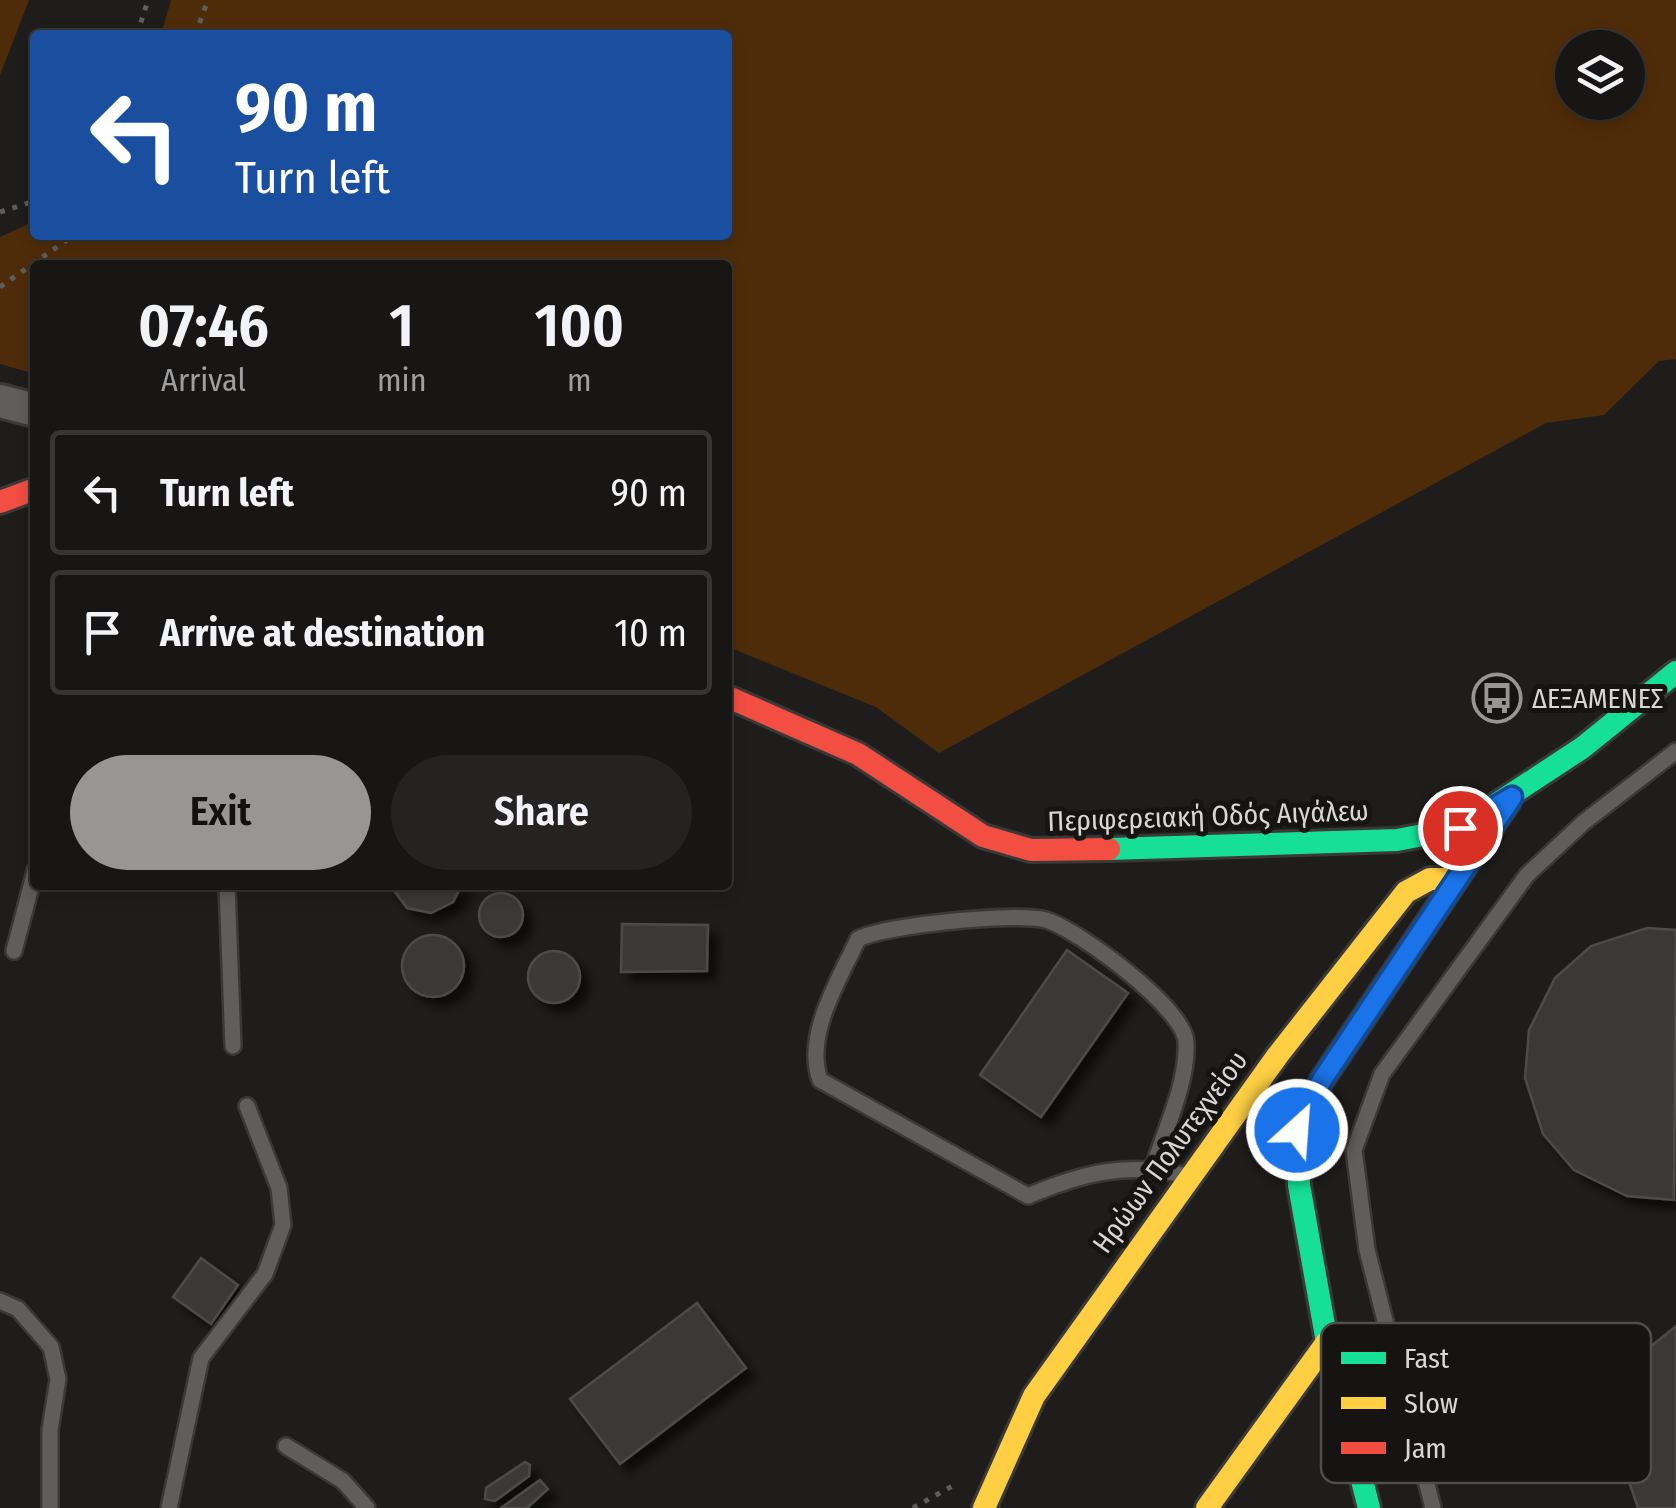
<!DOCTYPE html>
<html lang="en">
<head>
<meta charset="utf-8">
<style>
  body { margin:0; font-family:"Fira Sans Condensed",sans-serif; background:#242322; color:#f1f3f6; height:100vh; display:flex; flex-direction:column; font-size:38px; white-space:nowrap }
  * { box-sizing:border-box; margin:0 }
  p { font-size:32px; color:#9e9fa0 }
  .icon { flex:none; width:55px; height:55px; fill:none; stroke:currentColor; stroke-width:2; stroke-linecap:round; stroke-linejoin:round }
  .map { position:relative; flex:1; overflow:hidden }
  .side { position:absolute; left:30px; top:260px; width:702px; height:630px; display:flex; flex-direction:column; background:#171615; border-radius:10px; box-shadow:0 5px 15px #0003,0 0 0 2px #363534 }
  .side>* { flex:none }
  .banner { position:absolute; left:30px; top:30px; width:702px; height:210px; border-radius:10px; box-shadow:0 5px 15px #0003,0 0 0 2px #363534; background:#1a4fa0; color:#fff; overflow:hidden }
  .controls { position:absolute; left:1555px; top:30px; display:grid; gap:20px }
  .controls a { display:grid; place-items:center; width:90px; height:90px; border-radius:50%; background:#171615; box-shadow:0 5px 15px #0003,0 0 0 2px #363534; font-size:50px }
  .pin { position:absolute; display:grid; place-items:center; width:85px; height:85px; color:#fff; margin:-42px; border:5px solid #fff; border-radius:50%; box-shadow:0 2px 10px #0007 }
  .me { position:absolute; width:110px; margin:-55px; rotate:26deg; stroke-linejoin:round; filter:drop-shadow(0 0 8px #0008) }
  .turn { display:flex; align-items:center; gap:35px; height:210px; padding:0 40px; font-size:45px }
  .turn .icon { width:130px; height:130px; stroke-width:2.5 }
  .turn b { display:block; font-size:70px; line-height:85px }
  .eta { display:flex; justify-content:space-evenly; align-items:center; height:170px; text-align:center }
  .eta b { font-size:60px; font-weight:600; line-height:70px }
  .primary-button { display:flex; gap:20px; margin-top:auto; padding:20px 40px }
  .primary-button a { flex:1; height:115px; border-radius:60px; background:#989694; color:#111; font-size:40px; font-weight:600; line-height:115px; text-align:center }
  .primary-button a+a { background:#242322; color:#f1f3f6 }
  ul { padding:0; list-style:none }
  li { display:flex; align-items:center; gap:30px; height:125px; margin:0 20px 15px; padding:0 20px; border:5px solid #363534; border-radius:10px }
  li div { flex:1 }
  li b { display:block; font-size:38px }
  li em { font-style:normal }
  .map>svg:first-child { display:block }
  .green { fill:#4f2c09; fill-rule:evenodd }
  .building { fill:#3a3938; stroke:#4d4b4a; stroke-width:2.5; filter:url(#shadow) }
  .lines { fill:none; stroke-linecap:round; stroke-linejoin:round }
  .lane-casing { stroke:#3a3937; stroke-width:20 }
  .street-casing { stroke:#3a3937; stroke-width:38 }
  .fast-casing { stroke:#3a3937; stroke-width:28 }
  .slow-casing { stroke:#3a3937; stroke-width:28 }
  .jam-casing { stroke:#3a3937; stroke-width:28 }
  .path { stroke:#5f5e5d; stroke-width:5; stroke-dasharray:5 8; stroke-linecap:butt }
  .lane { stroke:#5f5e5d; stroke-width:15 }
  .street { stroke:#5f5e5d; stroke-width:32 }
  .fast { stroke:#16e098; stroke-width:22 }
  .slow { stroke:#ffcf43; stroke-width:22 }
  .jam { stroke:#f24e42; stroke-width:22 }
  .route-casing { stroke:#114b97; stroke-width:25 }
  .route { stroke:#1a73e8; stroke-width:18 }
  .labels { text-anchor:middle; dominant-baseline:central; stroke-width:10; stroke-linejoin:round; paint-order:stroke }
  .poi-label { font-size:28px; fill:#d9d7d5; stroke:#161412; text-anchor:start }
  .street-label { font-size:28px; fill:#d9d7d5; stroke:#161412 }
  .key { fill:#161412; stroke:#504e4c; stroke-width:2.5 }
  .key-label { font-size:28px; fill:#d9d7d5 }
</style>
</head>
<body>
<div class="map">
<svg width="1676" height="1508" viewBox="0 0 1676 1508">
  <defs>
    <filter id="shadow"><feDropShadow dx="9" dy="9" stdDeviation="5" flood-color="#0009"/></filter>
  </defs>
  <rect width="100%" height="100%" fill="#1f1d1c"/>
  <!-- green -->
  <path class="green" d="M0,0H29L0,75Z
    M171,0H1676V359L1659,361L1604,415L1546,423L939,753L876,707L728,647V265H35V374L0,364V237L35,221V235H728V35H161ZM1572,48H1628V102H1572Z"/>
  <!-- building -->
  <path class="building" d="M390,885H462L453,902L431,913L407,908Z
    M479 915a22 22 0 1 1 44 0a22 22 0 1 1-44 0Z
    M622,924L708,925L707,971L621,972Z
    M1647,928L1676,930L1674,1200L1627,1196L1574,1170L1543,1134L1525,1078L1529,1030L1555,978L1591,946Z
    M402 966a31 31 0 1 1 62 0a31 31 0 1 1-62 0Z
    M1067,950L1128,993L1041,1117L980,1075Z
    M528 977a26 26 0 1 1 52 0a26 26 0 1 1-52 0Z
    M201,1258L238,1285L211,1324L173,1297Z
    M697,1303L746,1368L620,1464L570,1399Z
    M1676,1326V1508H1638L1617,1446L1622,1399L1650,1347Z
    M525,1462L530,1465L529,1476L495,1501L485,1499L486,1488Z
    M540,1480L548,1489L527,1508H501Z"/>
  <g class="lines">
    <!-- lane casing -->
    <g class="lane-casing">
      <path id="lane" d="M227,885L233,1046
        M14,951L35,871
        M1153,1168C1165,1129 1188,1083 1186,1042C1184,1008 1079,930 1046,920C1016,912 886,925 858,939C839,980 804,1035 820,1080L1028,1196C1082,1173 1129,1161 1187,1176
        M0,1301L18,1309L51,1347L58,1379L50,1430V1508
        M286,1446L343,1481L367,1508
        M169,1508L201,1358L265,1274L283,1225L279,1188L247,1106
        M1433,1508L1367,1250L1354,1150L1382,1074L1527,875L1584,822L1676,751"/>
    </g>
    <!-- street casing -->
    <g class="street-casing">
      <path id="street" d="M0,401L35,410"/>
    </g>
    <!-- fast casing -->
    <g class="fast-casing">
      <path id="fast" d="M1109,849L1397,840L1460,828L1582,748L1676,672
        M1369,1508L1327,1342L1299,1185L1297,1130L1322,1080L1509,801"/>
    </g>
    <!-- slow casing -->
    <g class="slow-casing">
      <path id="slow" d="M984,1508L1034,1396L1278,1055L1406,892L1430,879H1454
        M1207,1508L1327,1342"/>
    </g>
    <!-- jam casing -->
    <g class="jam-casing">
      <path id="jam" d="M0,502L35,489
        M728,697L858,754L983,836L1031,850L1109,849"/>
    </g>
    <!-- path -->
    <path class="path" d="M137,35L148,0
      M195,35L208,0
      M0,212L35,201
      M0,287L74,235
      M913,1508L954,1485"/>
    <!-- lane -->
    <use href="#lane" class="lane"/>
    <!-- street -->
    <use href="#street" class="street"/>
    <!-- fast -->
    <use href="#fast" class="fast"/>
    <!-- slow -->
    <use href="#slow" class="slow"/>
    <!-- jam -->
    <use href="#jam" class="jam"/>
  </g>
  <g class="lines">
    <!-- route casing -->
    <g class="route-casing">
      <path id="route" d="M1297,1130L1322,1080L1512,797L1460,828"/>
    </g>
    <!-- route -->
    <use href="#route" class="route"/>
  </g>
  <!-- icons -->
  <defs>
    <g id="bus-ring" transform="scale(2.5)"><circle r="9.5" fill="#161412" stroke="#989694" stroke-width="1.5"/><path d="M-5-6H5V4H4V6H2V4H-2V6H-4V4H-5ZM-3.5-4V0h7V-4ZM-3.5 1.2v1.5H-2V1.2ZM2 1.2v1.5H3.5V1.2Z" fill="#989694"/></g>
  </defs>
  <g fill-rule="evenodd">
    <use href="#bus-ring" x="1497" y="698"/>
  </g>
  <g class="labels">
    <!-- poi labels -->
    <g class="poi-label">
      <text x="1532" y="698">ΔΕΞΑΜΕΝΕΣ</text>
    </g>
    <!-- street labels -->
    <g class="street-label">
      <text transform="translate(1208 816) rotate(-2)">Περιφερειακή Οδός Αιγάλεω</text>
      <text transform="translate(1170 1152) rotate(-54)">Ηρώων Πολυτεχνείου</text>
    </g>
  </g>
  <!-- legend -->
  <rect x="1321" y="1323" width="330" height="160" rx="15" class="key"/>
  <rect x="1341" y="1352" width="45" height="12" fill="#16e098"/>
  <rect x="1341" y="1397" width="45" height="12" fill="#ffcf43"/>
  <rect x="1341" y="1442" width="45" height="12" fill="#f24e42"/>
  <g class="key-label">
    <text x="1404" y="1368">Fast</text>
    <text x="1404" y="1413">Slow</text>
    <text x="1404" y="1458">Jam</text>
  </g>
</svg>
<div class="controls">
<a><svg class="icon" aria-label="layers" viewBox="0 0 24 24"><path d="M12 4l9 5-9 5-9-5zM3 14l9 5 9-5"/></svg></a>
</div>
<div class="pin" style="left:1460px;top:828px;background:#d93025"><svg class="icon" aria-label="arrive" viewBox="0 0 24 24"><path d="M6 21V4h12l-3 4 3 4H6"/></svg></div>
<svg class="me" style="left:1297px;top:1130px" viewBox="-20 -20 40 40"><circle r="17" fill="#1a73e8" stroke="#fff" stroke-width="3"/><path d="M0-11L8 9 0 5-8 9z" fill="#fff"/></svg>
<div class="banner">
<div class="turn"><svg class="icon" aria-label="left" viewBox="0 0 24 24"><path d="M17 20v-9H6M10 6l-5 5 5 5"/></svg><div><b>90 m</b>Turn left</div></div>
</div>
<section class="side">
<div class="eta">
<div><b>07:46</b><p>Arrival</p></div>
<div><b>1</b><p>min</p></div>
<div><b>100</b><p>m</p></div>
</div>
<ul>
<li><svg class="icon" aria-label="left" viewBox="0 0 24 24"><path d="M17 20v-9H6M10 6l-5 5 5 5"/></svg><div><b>Turn left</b></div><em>90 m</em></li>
<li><svg class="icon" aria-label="arrive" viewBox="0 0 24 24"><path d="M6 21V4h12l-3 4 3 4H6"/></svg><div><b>Arrive at destination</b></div><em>10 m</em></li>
</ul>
<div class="primary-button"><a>Exit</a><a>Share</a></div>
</section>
</div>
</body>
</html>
